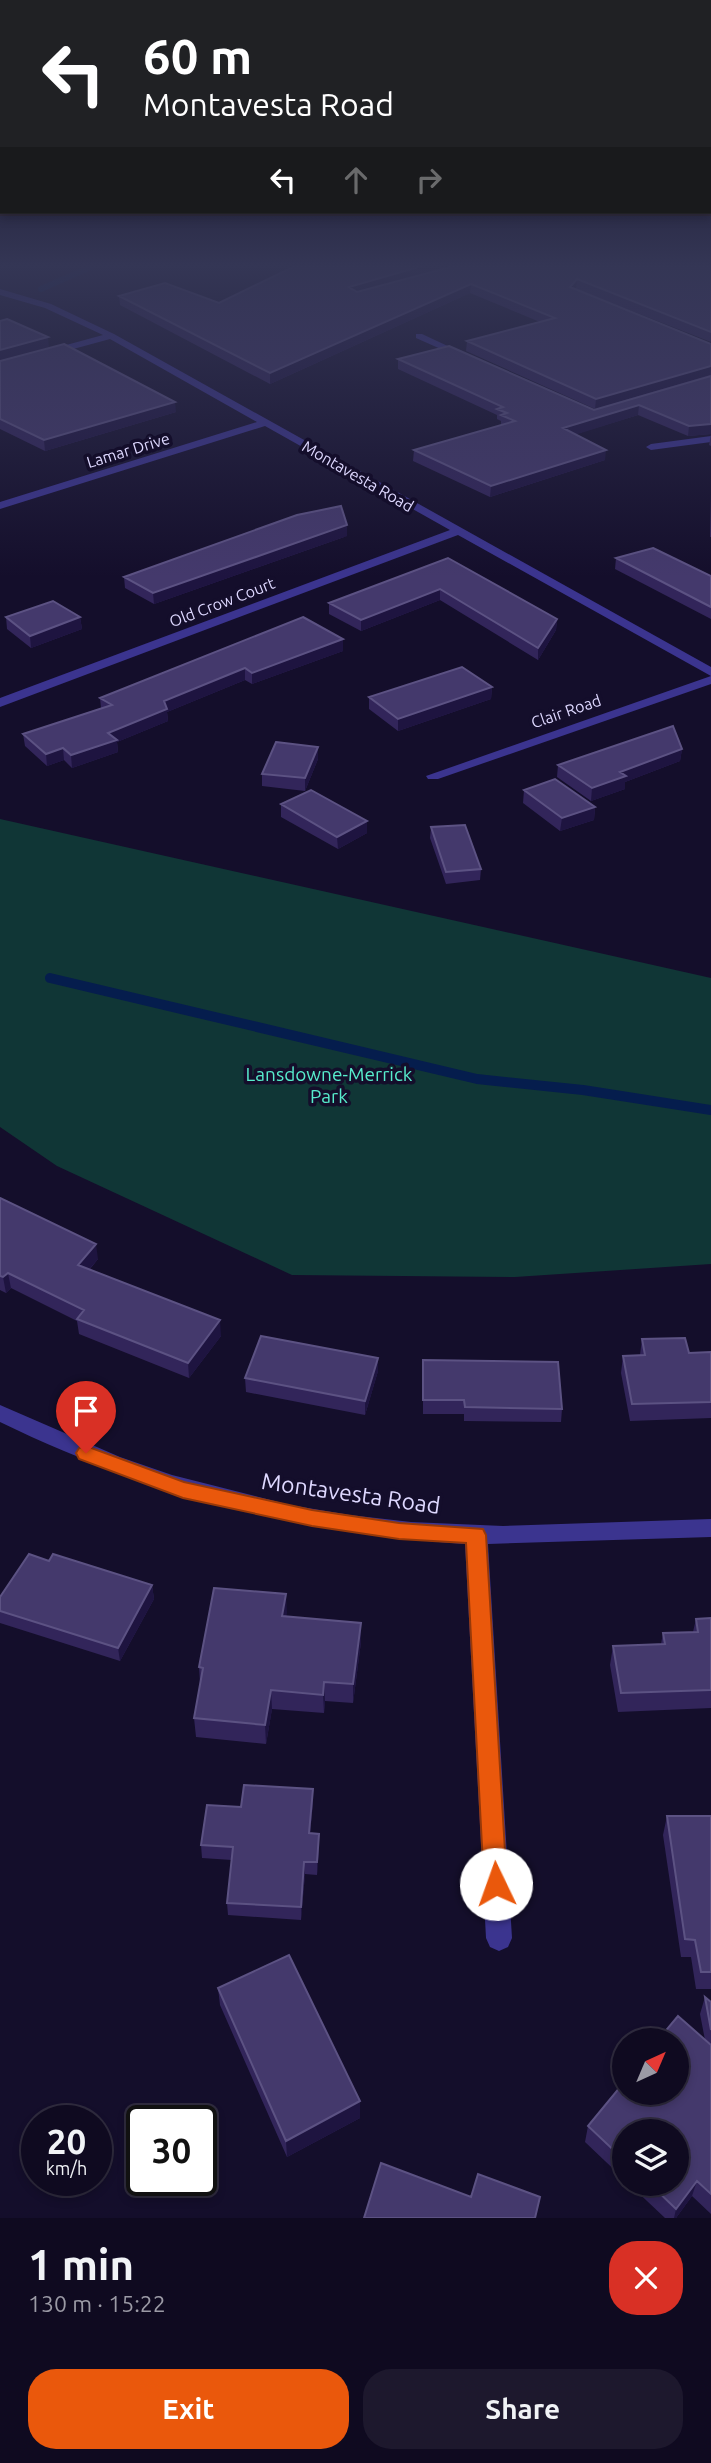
<!DOCTYPE html>
<html lang="en">
<head>
<meta charset="utf-8">
<style>
  body { margin:0; font-family:Ubuntu,sans-serif; background:#1d182d; color:#f1f3f6; height:100vh; display:flex; flex-direction:column; font-size:26px; white-space:nowrap }
  * { box-sizing:border-box; margin:0 }
  p { font-size:23px; color:#9b9aa5 }
  .icon { flex:none; width:38px; height:38px; fill:none; stroke:currentColor; stroke-width:2; stroke-linecap:round; stroke-linejoin:round }
  .map { position:relative; height:2218px; overflow:hidden }
  .details { display:flex; flex-direction:column; background:#0f0a20; flex:1 }
  .details>* { flex:none }
  .hud { position:absolute; left:0px; top:0px; width:712px; height:214px; box-shadow:0 4px 10px #0003,0 0 0 2px #2f2b3e; background:#202124; color:#fff; overflow:hidden }
  .needle { width:46px; rotate:44deg }
  .fabs { position:absolute; left:612px; top:2028px; display:grid; gap:14px }
  .fabs a { display:grid; place-items:center; width:77px; height:77px; border-radius:50%; background:#0f0a20; box-shadow:0 4px 10px #0003,0 0 0 2px #2f2b3e; font-size:35px }
  .speed { position:absolute; left:21px; top:2105px; display:flex; gap:14px; font-size:35px; font-weight:700; text-align:center }
  .speed>* { display:grid; place-content:center; width:91px; height:91px; border-radius:50%; background:#0f0a20; box-shadow:0 4px 10px #0003,0 0 0 2px #2f2b3e; line-height:1 }
  .speed small { font-size:18px; font-weight:400 }
  .speed .limit { border:4px solid #111; border-radius:10px; background:#fff; color:#111 }
  .pin { position:absolute; display:grid; place-items:center; width:60px; height:60px; color:#fff; margin:-72px -30px; border-radius:50% 50% 50% 0; rotate:-45deg; box-shadow:0 0 7px #0007 }
  .pin .icon { rotate:45deg }
  .me { position:absolute; width:77px; margin:-38px; rotate:357deg; stroke-linejoin:round; filter:drop-shadow(0 0 5px #0008) }
  .turn { display:flex; align-items:center; gap:24px; height:147px; padding:0 28px; font-size:32px }
  .turn .icon { width:91px; height:91px; stroke-width:2.5 }
  .turn b { display:block; font-size:49px; line-height:60px }
  .lanes { display:flex; align-items:center; height:66px; padding:0 28px; background:#0003; justify-content:center; gap:35px; direction:ltr }
  .lanes .off { opacity:.35 }
  .round { display:grid; place-items:center; flex:none; width:74px; height:74px; border-radius:28px; background:#1d182d }
  .overview { display:flex; align-items:center; justify-content:space-between; height:119px; padding:0 28px }
  h1 { font-size:42px; font-weight:700; line-height:52px }
  .primary-button { display:flex; gap:14px; margin-top:auto; padding:14px 28px }
  .primary-button a { flex:1; height:80px; border-radius:28px; background:#ea580c; color:#fff; font-size:28px; font-weight:700; line-height:80px; text-align:center }
  .primary-button a+a { background:#1d182d; color:#f1f3f6 }
  .map>svg:first-child { display:block }
  .green { fill:#103636 }
  .lines { fill:none; stroke-linecap:round; stroke-linejoin:round }
  .stream-far1 { stroke:#051d4d; stroke-width:6 }
  .stream { stroke:#051d4d; stroke-width:10 }
  .street { fill:#3b348f; fill-rule:evenodd }
  .wall { fill:#32255a }
  .shaded-wall { fill:#1e1440 }
  .building { fill:#44396c; stroke:#5c5283; stroke-width:2 }
  .route { fill:#ea580c; stroke:#983908; stroke-width:2 }
  .labels { text-anchor:middle; dominant-baseline:central; stroke-width:7; stroke-linejoin:round; paint-order:stroke }
  .far-street-label { font-size:16px; fill:#ded8ff; stroke:#140e2b }
  .park-label { font-size:19px; fill:#57eccc; stroke:#140e2b }
  .near-street-label { font-size:23px; fill:#ded8ff; stroke:#140e2b }
</style>
</head>
<body>
<div class="map">
<svg width="711" height="2218" viewBox="0 0 711 2218">
  <rect width="100%" height="100%" fill="#140e2b"/>
  <!-- green -->
  <path class="green" d="M0,819L711,978V1264L515,1277L292,1275L57,1166L0,1127Z"/>
  <g class="lines">
    <!-- stream-far1 -->
    <path class="stream-far1" d="M41,289L93,266"/>
    <!-- stream -->
    <path class="stream" d="M50,978L477,1079L583,1090L711,1110"/>
    <!-- street -->
    <path class="street" d="M0,289L51,304L114,334L711,667V676L458,535L0,707V698L450,530L265,426L0,509V502L257,422L110,339L0,369V363L103,335L45,308L0,295Z
      M416,334H422L469,356L461,358L416,338Z
      M711,436V442L651,450L646,447L651,444Z
      M711,676V684L438,779H428L426,776Z
      M0,1405L120,1457L172,1475L290,1505L350,1515L411,1522L503,1526L711,1519V1537L488,1544L512,1938L508,1947L499,1951L490,1947L486,1938L465,1544C299,1533 150,1495 0,1422Z"/>
  </g>
  <!-- wall -->
  <path class="wall" d="M711,266V342L576,289H575L711,344V376L595,409L466,351L467,341L540,322L470,293L270,384L120,305L119,296L219,303Z
    M398,359L594,410L711,376V446L709,445L711,434L688,436L638,415L576,434L605,460L490,497L413,461L414,450L501,425V421L497,419V415L398,369Z
    M0,361L176,412L45,451L0,429Z
    M711,494V537H710Z
    M347,536L154,604L125,588L124,577Z
    M448,558L557,619L556,630L538,660L440,600L361,631L329,614V603Z
    M616,558L711,576V619L615,569Z
    M6,617H80L82,629L31,648L7,629Z
    M343,639V651L252,684L245,680L167,712L168,721L117,742L118,752L72,768L64,760L47,766L25,746L23,734L101,708L100,698Z
    M492,687L491,699L398,731L369,709V697Z
    M318,747V759L305,791L262,786V774Z
    M682,749L680,761L625,782V789L591,801L557,777L558,765Z
    M524,790L595,807L594,820L560,831L523,803Z
    M281,804L367,821V833L338,849L281,817Z
    M431,827L481,869L480,880L446,884L430,838Z
    M0,1198L98,1259L90,1269L221,1336L189,1378L79,1334L77,1321L11,1288L6,1293L0,1290Z
    M642,1339L689,1353L711,1352V1418L630,1421L621,1373L623,1356L640,1355Z
    M378,1358V1371L365,1415L246,1392L245,1378Z
    M423,1360L562,1409L561,1422L464,1421V1414H423Z
    M49,1561L152,1585L154,1599L120,1661L0,1623V1597Z
    M286,1594V1617L361,1642L353,1703L325,1701L324,1713L272,1709L266,1744L196,1737L194,1718L200,1683L199,1667Z
    M711,1618V1708L618,1712L610,1665L613,1646L661,1644L663,1633L693,1632L696,1619Z
    M313,1789V1802L310,1834H319V1847L317,1875L305,1874L301,1920L228,1915L227,1903L232,1860L202,1858L201,1845L241,1807Z
    M667,1816H711V1989H696L691,1957H681L663,1835Z
    M218,1988L360,2118L287,2157L220,2005Z
    M705,1997L711,2002V2214L692,2196L676,2218H665L629,2184H677L625,2132V2180L585,2142L588,2126L705,2040L700,2014Z"/>
  <!-- shaded-wall -->
  <path class="shaded-wall" d="M422,266H453L349,296V287Z
    M577,279L576,289L570,297V287Z
    M471,284L470,293L270,384V373Z
    M48,337L49,347L0,360V350Z
    M711,366L710,375L595,409L596,399Z
    M175,402L176,412L45,451L44,440Z
    M639,405L638,415L562,439L563,428Z
    M711,424V434L688,436L689,426Z
    M606,450L605,460L490,497L491,486Z
    M347,525V536L154,604L153,593Z
    M440,589V600L361,631V620Z
    M80,617L82,629L31,648L30,636Z
    M557,619L556,630L538,660V648Z
    M343,639V651L252,684V673Z
    M245,668V680L167,712L168,721L117,742L118,752L72,768L71,755L164,701Z
    M492,687L491,699L398,731V719Z
    M318,747V759L305,791V778Z
    M63,748L64,760L47,766L46,754Z
    M682,749L680,761L625,782V789L591,801L592,788L620,772Z
    M595,807L594,820L560,831L562,818Z
    M367,821V833L338,849L337,837Z
    M96,1244L98,1259L80,1280L78,1265Z
    M8,1273L11,1288L6,1293L3,1277Z
    M220,1320L221,1336L189,1378L188,1363Z
    M378,1358V1371L365,1415V1401Z
    M152,1585L154,1599L120,1661L118,1648Z
    M286,1594L287,1613L283,1635L282,1616Z
    M361,1623V1642L353,1703V1684Z
    M324,1682L325,1701L324,1713L323,1695Z
    M271,1690L272,1709L266,1744L265,1725Z
    M313,1789V1802L309,1846V1833Z
    M319,1834V1847L317,1875V1862Z
    M304,1862L305,1874L301,1920V1907Z
    M360,2101V2118L287,2157L286,2141Z
    M697,2181L692,2196L676,2218H674L676,2209Z"/>
  <!-- building -->
  <path class="building" d="M295,266H422L349,287L357,292L454,266H711V332L577,279L570,287L711,344V366L596,399L467,341L555,318L471,284L270,373L119,296L165,283L219,303Z
    M7,319L48,337L0,350V321Z
    M64,344L175,402L44,440L0,419V361Z
    M449,346L594,410L711,376V424L689,426L639,405L563,428L606,450L491,486L414,450L515,421L501,415L507,413L497,409L503,407L398,359Z
    M341,506L347,525L153,593L124,577L297,515Z
    M653,548L711,576V607L616,558Z
    M448,558L557,619L538,648L440,589L361,620L329,603Z
    M53,601L80,617L30,636L6,617Z
    M303,617L343,639L252,673L245,668L164,701L167,709L108,733L117,740L71,755L63,748L46,754L23,734L112,705L100,698Z
    M462,667L492,687L398,719L369,697Z
    M673,726L682,749L620,772L626,776L592,788L558,765Z
    M276,742L318,747L305,778L262,774Z
    M555,779L595,807L562,818L524,790Z
    M311,790L367,821L337,837L281,804Z
    M465,825L481,869L446,872L431,827Z
    M0,1198L96,1244L78,1265L220,1320L188,1363L77,1319L84,1310L8,1273L3,1277L0,1276Z
    M261,1336L378,1358L365,1401L245,1378Z
    M685,1338L689,1353L711,1352V1402L632,1404L623,1356L645,1355L642,1339Z
    M423,1360L558,1362L562,1409L465,1407L464,1400H423Z
    M29,1554L49,1561L53,1554L152,1585L118,1648L0,1611V1597Z
    M214,1588L286,1594L282,1616L361,1623L353,1684L324,1682L323,1695L271,1690L265,1725L194,1718L203,1668L199,1667Z
    M711,1618V1690L621,1693L613,1646L665,1644L663,1633L698,1632L696,1619Z
    M244,1785L313,1789L309,1833L319,1834L317,1862H304L301,1907L227,1903L233,1847L201,1845L207,1805L241,1807Z
    M667,1816H711V1972H701L695,1940L685,1939Z
    M289,1955L360,2101L286,2141L218,1988Z
    M705,1997L711,2002V2030Z
    M678,2016L711,2045V2194L697,2181L676,2209L650,2184H677V2132H625V2161L588,2126L625,2081V2093H677V2040H658Z
    M381,2163L471,2197L478,2174L540,2197L535,2218H364Z"/>
  <!-- sky -->
  <linearGradient id="sky" x2="0" y2="1"><stop stop-color="#0b0818"/><stop offset="0.46" stop-color="#343655"/><stop offset="1" stop-color="#343655" stop-opacity="0"/></linearGradient>
  <rect width="711" height="577" fill="url(#sky)"/>
  <!-- route -->
  <path class="route" d="M86,1446L184,1482L312,1510L399,1523L483,1529L486,1535L507,1884L504,1892L496,1896L487,1892L484,1884L466,1543L399,1539L312,1526L183,1498L79,1459L76,1453L79,1448Z"/>
  <g class="labels">
    <!-- far-street labels -->
    <g class="far-street-label">
      <text transform="translate(128 450) rotate(-17)">Lamar Drive</text>
      <text transform="translate(358 476) rotate(30)">Montavesta Road</text>
      <text transform="translate(222 602) rotate(-21)">Old Crow Court</text>
      <text transform="translate(566 711) rotate(-19)">Clair Road</text>
    </g>
    <!-- park labels -->
    <g class="park-label">
      <text x="329" y="1074">Lansdowne-Merrick<tspan x="329" dy="22">Park</tspan></text>
    </g>
    <!-- near-street labels -->
    <g class="near-street-label">
      <text transform="translate(351 1493) rotate(8)">Montavesta Road</text>
    </g>
  </g>
</svg>
<div class="fabs">
<a><svg class="needle" viewBox="-14 -14 28 28"><path d="M0-13l5 13h-10z" fill="#e53935"/><path d="M0 13l5-13h-10z" fill="#9b9aa5"/></svg></a>
<a><svg class="icon" aria-label="layers" viewBox="0 0 24 24"><path d="M12 4l9 5-9 5-9-5zM3 14l9 5 9-5"/></svg></a>
</div>
<div class="speed"><div>20<small>km/h</small></div><div class="limit">30</div></div>
<div class="pin" style="left:86px;top:1453px;background:#d93025"><svg class="icon" aria-label="arrive" viewBox="0 0 24 24"><path d="M6 21V4h12l-3 4 3 4H6"/></svg></div>
<svg class="me" style="left:496px;top:1884px" viewBox="-20 -20 40 40"><circle r="19" fill="#fff"/><path d="M0-13L10 11 0 6-10 11z" fill="#ea580c"/></svg>
<div class="hud">
<div class="turn"><svg class="icon" aria-label="left" viewBox="0 0 24 24"><path d="M17 20v-9H6M10 6l-5 5 5 5"/></svg><div><b>60 m</b>Montavesta Road</div></div>
<div class="lanes"><svg class="icon" aria-label="left" viewBox="0 0 24 24"><path d="M17 20v-9H6M10 6l-5 5 5 5"/></svg><svg class="icon off" aria-label="ahead" viewBox="0 0 24 24"><path d="M12 20V5M6 11l6-6 6 6"/></svg><svg class="icon off" aria-label="right" viewBox="0 0 24 24"><path d="M7 20v-9h11M14 6l5 5-5 5"/></svg></div>
</div>
</div>
<section class="details">
<div class="overview"><div><h1>1 min</h1><p>130 m · 15:22</p></div><a class="round" style="background:#d93025;color:#fff"><svg class="icon" aria-label="close" viewBox="0 0 24 24"><path d="M6 6l12 12M18 6L6 18"/></svg></a></div>
<div class="primary-button"><a>Exit</a><a>Share</a></div>
</section>
</body>
</html>
